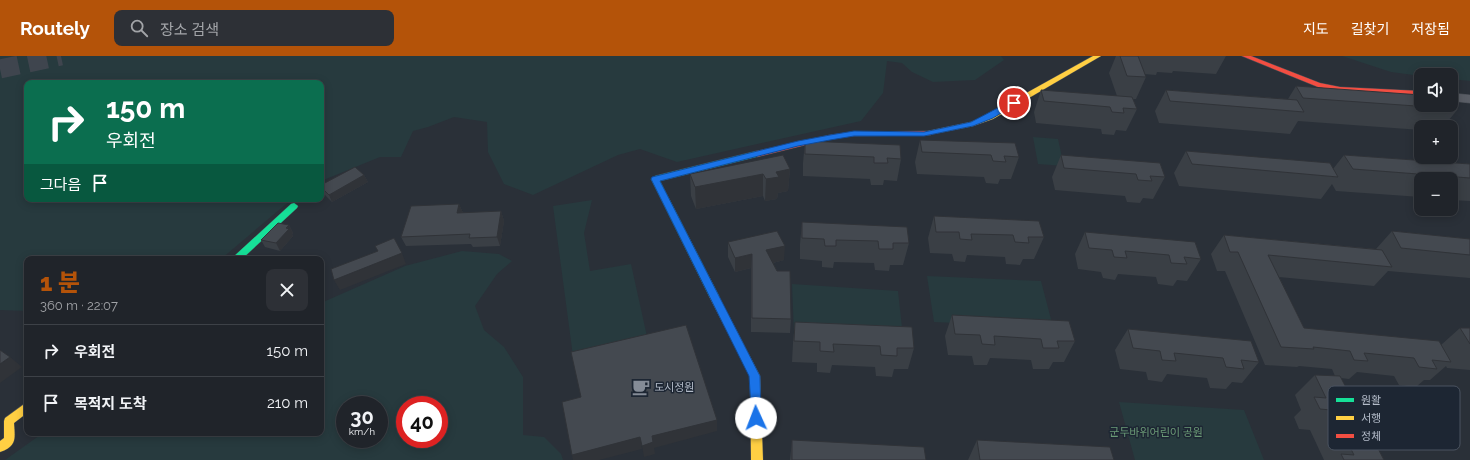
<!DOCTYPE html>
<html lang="ko">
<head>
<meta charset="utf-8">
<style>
  body { margin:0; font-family:Raleway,"Noto Sans KR",sans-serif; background:#2d3036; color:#f1f3f6; height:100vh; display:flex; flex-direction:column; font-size:15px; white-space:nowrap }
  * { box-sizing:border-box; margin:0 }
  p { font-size:13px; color:#a2a4a8 }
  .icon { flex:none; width:22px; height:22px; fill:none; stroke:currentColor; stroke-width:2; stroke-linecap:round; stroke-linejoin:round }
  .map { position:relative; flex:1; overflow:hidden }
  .panel { position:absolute; left:24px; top:200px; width:300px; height:180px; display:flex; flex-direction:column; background:#20242a; border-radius:8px; box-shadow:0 2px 10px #0003,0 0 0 1px #3d4147 }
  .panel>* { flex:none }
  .top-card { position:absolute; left:24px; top:24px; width:300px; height:122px; border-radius:8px; box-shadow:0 2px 10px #0003,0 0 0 1px #3d4147; background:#0b6e4f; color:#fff; overflow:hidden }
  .buttons { position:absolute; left:1414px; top:12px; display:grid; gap:8px }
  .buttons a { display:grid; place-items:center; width:44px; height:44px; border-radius:8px; background:#20242a; box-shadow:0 2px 10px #0003,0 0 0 1px #3d4147; font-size:20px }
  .speed { position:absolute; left:336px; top:340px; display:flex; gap:8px; font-size:20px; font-weight:700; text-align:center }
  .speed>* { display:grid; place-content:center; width:52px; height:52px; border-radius:50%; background:#20242a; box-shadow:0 2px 10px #0003,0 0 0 1px #3d4147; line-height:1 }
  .speed small { font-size:10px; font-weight:400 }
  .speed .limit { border:6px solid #d22; background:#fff; color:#111 }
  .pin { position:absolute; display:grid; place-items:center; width:34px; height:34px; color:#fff; margin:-17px; border:2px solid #fff; border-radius:50%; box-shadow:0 1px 4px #0007 }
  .me { position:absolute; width:44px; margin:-22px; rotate:358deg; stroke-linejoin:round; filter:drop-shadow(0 0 3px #0008) }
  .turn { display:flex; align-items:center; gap:14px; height:84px; padding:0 16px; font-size:18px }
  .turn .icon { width:52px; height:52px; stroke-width:2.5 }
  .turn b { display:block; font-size:28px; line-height:34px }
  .then { display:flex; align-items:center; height:38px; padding:0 16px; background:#0003; gap:8px; font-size:15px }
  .round { display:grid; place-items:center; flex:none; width:42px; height:42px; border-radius:8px; background:#2d3036 }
  .head { display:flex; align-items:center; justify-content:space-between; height:68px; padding:0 16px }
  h1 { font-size:24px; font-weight:800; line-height:30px; color:#b45309 }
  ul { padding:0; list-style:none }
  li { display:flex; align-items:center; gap:12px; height:52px; padding:0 16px; border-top:1px solid #3d4147 }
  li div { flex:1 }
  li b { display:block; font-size:15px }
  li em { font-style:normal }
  header { display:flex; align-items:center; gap:24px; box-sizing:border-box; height:56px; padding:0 20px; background:#b45309; color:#fff }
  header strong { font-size:19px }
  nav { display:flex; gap:22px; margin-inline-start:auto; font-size:14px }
  .search { width:280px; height:36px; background:#2d3036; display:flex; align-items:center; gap:10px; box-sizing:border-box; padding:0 14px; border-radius:8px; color:#a2a4a8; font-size:15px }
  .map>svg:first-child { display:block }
  .green { fill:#273a3e; fill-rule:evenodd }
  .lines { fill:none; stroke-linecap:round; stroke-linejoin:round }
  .highway-tunnel { stroke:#3f454e; stroke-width:19; stroke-dasharray:19 10; stroke-linecap:butt }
  .street-casing { stroke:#484c53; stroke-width:1 }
  .fast-casing { stroke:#484c53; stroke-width:1 }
  .slow-casing { stroke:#484c53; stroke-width:1 }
  .jam-casing { stroke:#484c53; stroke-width:1 }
  .street { fill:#5a5e66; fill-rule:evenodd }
  .fast { fill:#16e098; fill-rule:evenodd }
  .slow { fill:#ffcf43; fill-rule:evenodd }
  .jam { fill:#f24e42; fill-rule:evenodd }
  .wall { fill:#3a3f45 }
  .shaded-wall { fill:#303338 }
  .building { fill:#444950; stroke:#303338 }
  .route { fill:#1a73e8; stroke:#114b97 }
  .labels { text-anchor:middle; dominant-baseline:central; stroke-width:3; stroke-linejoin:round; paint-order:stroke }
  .poi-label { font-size:11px; fill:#b4bcc9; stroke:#1d2633; text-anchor:start }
  .park-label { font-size:11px; fill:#6b9a76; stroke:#1d2633 }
  .key { fill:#1d2633; stroke:#4a5360; stroke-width:1 }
  .key-label { font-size:11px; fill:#b4bcc9 }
</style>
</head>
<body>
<header>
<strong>Routely</strong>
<div class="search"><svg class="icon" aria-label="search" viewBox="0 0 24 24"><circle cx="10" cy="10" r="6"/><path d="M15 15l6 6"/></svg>장소 검색</div>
<nav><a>지도</a><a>길찾기</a><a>저장됨</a></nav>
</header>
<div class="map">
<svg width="1470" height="404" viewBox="0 0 1470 404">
  <rect width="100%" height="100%" fill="#2a3038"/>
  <!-- green -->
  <path class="green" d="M0,0H1001L1004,4L975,24L933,26L912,16L902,7L887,5L883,37L861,65L677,106L640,93L618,99L533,139L504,128L488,96L487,66L454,61L428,71L413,75L401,101H380L321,125V27H27V143H292L221,203H27V255L0,254Z
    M1342,0H1470V25L1451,23V19L1421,20L1391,16Z
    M1033,81L1058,83L1064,110L1038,108Z
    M592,144L584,177L590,215L631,208L648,285L573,300L553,150Z
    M462,195L499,198L512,205L497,218L475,250L484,274L504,291L523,321V379L544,381L561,398L563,404H5L43,377H321V247L405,210ZM345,349H379V383H345ZM405,349H439V383H405Z
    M927,220L1041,225L1053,271L934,266Z
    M792,228L898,235L903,281L794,278Z
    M1119,346L1244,354L1264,404H1135Z"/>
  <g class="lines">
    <!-- highway-tunnel -->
    <path class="highway-tunnel" d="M0,13L61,0"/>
    <!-- street casing -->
    <g class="street-casing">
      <path id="street" d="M1451,37L1470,39V47L1451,45Z"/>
    </g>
    <!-- fast casing -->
    <g class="fast-casing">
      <path id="fast" d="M757,95L760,96L761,98L760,100L660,125L719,240L717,243H711L709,240L651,123L655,120Z
        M294,147L298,150L297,152L242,203H231L291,148Z"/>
    </g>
    <!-- slow casing -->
    <g class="slow-casing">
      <path id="slow" d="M1093,0H1101L993,63L973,70L928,79L924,77L928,75L971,66L987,59Z
        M714,236L717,237L760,320L763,404H751L750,320L709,240L711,237Z
        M27,346V357L14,367C15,383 17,390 0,396V385L4,382V365L5,362Z"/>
    </g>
    <!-- jam casing -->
    <g class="jam-casing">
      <path id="jam" d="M1242,0H1251L1320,27L1340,31L1421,35V39L1340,35L1318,31Z
        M928,75H931L932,77L931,79L853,80L830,83L757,101L753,98L757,95L830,79L853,76Z"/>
    </g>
    <!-- street -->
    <use href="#street" class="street"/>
    <!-- fast -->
    <use href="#fast" class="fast"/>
    <!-- slow -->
    <use href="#slow" class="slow"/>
    <!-- jam -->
    <use href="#jam" class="jam"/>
  </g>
  <!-- wall -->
  <path class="wall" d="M1116,0H1226L1216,18L1173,15L1172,17L1157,16L1156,19L1144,18L1146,21L1136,43H1133L1137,53L1126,75L1116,74L1114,79L1102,78L1101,73L1036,67L1034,56L1041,34L1117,40L1109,17Z
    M1296,30L1458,53L1443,71H1421V74L1298,65L1290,78L1159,67L1155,55L1166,34L1288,43Z
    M920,84L1019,101L1011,123H1000L998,128L986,127L984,121L917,118L915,106Z
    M805,85L901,103L897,125L884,124L883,129H871L870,123L803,120V107Z
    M1186,95L1333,113L1344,99L1470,108V145L1451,144V123H1421V141L1336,135L1332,128L1321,143L1179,130L1174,117Z
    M1061,99L1165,121L1153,143L1143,142L1140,147L1127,146L1125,140L1055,134L1052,121Z
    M790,113L788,135L778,137L777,143L765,145L763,140L696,153L691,140L690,118Z
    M364,119L368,126L332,146L323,137L321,133V129Z
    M459,148L463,157L501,155L504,165L500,190L473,191L471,188L406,190L401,181Z
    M934,160L1044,181L1034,203H1023L1020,209L1006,208L1005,201L967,199L965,206L954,205L952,198L930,197L928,182Z
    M802,166L909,187L903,209H890L889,215L875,214L874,207L834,206L833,212L822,211V205L800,203V188Z
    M289,169L293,177L292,178L293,180L280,195L265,191L261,184Z
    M1392,175L1470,183V222L1388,215L1374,230L1279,221L1304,272L1441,289L1460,272H1470V314L1447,312L1446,310L1430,324H1424L1416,331L1399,329L1394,320L1357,316L1349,323L1341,322L1384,404H1324L1310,374L1299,373L1294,361L1301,354L1295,339L1315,319L1335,320L1332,313L1299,310L1297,311L1265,309L1225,215H1217L1211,198L1224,179L1376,193Z
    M1085,176L1201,203L1187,225L1177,224L1173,230L1158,228L1156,221L1118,218L1115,224L1103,222L1101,216L1078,213L1075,198Z
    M728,186L784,204L773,207L791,263L790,277L751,276V212L735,216L728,201Z
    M952,259L1075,285L1064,306H1053L1049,313H1033L1031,304L990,302L987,309H974L972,300L948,299L945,280Z
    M795,266L914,292L908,313H894L892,321L876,320L875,311L832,309L830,317L817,316V307L792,306L793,287Z
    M1128,273L1259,306L1242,327L1232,326L1226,333L1210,332L1207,322L1167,318L1162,326L1148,324L1146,316L1120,313L1115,294Z
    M792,384L926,404H790Z
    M977,384L1114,404H968Z"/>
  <!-- shaded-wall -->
  <path class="shaded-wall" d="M790,113L788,135L778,137L777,143L765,145L766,123L776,116Z
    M763,118V140L696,153L695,131Z
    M364,119L368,126L332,146L329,139Z
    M459,148L463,157H457Z
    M501,155L504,165L500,190L497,181Z
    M289,169L293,177L292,178L293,180L280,195L276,187Z
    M785,190L784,204L765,209L766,194Z
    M402,197L406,208L340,234L334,224Z
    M752,198L751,212L735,216V202Z
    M10,301L22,311L0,327V308Z
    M717,364V375L654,392L655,398L644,401L642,390L652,380Z
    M640,381L642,393L599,404H573L572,399Z"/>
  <!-- building -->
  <path class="building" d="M1120,0H1138L1146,21L1127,20Z
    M1296,30L1421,39V49H1451V45L1458,53L1303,42Z
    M1041,34L1132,41L1137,53L1123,52L1124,57L1112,56L1110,51L1044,45Z
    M1166,34L1297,44L1304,56L1170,45Z
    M920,84L1015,87L1019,101L1004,100L1006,106L993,105L991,99L922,96Z
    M805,85L900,89L901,103L887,102L888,107H874V101L805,98Z
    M1186,95L1330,107L1338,121L1192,108Z
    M783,99L790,113L776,116L779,121L766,123L763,118L695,131L690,118Z
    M1061,99L1160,107L1165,121L1150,120L1152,125L1138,124L1136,118L1064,112Z
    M1344,99L1470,108V122L1353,113Z
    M355,111L364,119L329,139L321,131V129Z
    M459,148L457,157L501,155L497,181L469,182L470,178L401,181L411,150Z
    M934,160L1039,165L1044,181H1028L1029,187L1015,186L1013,179L971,178L972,184L960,183L959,176H936Z
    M802,166L907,171L909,187H893V193H879L878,185L836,184V190H825L824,183L802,182Z
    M278,167L289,169L286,172L289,173L276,187L261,184Z
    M777,175L785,190L766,194L777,215H790L791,263L752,262V198L735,202L728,186Z
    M1392,175L1470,183V199L1401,192Z
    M1085,176L1195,186L1201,203L1184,201L1187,208L1171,207L1169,199L1125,195L1127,202L1114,201L1112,194L1089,192Z
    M1224,179L1382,194L1392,211L1268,199L1304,272L1439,285L1451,306L1432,304L1437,313L1419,311L1414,302L1364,297L1368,305L1354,304L1350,295L1313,291L1314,293L1281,291L1238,196H1230Z
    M394,182L402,197L334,224L331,213L378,195L375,190Z
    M252,199L262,203H249Z
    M952,259L1069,265L1075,285H1057L1059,292H1043L1041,283L994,280L995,289L982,288L980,279L955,278Z
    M795,266L912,271L914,292H897V300L881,299L880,290L833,288L834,296L820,295V286L794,285Z
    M686,269L717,364L652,380L653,386L642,390L640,381L572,399L562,346L581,341L571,296Z
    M1460,272H1470V288Z
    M1128,273L1251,285L1259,306L1241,304L1244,313L1226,311L1223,302L1174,297L1176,305L1162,304L1160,295L1133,292Z
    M0,294L10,301L0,308Z
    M1315,319L1340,320L1384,404H1344L1341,398L1354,399L1331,354L1320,353L1314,341L1326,342Z
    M792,384L924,391L926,404H792Z
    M977,384L1110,391L1114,404H980Z"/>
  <!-- route -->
  <path class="route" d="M1011,45L1018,47L993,62L973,70L924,80H854L830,84L798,90L660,125L760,320L761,362L760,366H752L749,320L651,123L652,121L798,85L830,79L854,75L924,76L971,66Z"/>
  <!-- icons -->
  <defs>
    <g id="cafe-bare" transform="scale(1.38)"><path d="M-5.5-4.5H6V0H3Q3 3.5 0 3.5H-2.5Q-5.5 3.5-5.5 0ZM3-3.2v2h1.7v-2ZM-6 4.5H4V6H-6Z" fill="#848b96" stroke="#1d2633" stroke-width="2.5" paint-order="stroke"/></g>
  </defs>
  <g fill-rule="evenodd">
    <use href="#cafe-bare" x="641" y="331"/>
  </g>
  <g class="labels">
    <!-- poi labels -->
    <g class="poi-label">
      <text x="654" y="331">도시정원</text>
    </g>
    <!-- park labels -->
    <g class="park-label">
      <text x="1156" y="376">군두바위어린이 공원</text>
    </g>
  </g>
  <!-- legend -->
  <rect x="1328" y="330" width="132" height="64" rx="6" class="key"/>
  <rect x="1336" y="342" width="18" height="4" fill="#16e098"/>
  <rect x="1336" y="360" width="18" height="4" fill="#ffcf43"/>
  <rect x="1336" y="378" width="18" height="4" fill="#f24e42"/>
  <g class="key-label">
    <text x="1361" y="348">원활</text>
    <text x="1361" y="366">서행</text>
    <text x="1361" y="384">정체</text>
  </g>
</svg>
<div class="buttons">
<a><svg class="icon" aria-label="sound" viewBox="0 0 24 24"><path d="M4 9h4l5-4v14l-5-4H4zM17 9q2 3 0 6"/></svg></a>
<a>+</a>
<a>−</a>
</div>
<div class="speed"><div>30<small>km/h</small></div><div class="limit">40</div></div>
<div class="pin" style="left:1014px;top:47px;background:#d93025"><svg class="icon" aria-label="arrive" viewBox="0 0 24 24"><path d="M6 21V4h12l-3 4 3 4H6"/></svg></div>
<svg class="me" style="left:756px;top:362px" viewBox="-20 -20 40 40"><circle r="19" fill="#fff"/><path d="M0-13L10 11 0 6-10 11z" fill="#1a73e8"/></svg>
<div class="top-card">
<div class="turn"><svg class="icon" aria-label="right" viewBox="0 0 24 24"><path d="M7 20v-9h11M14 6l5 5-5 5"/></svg><div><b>150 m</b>우회전</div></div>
<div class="then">그다음<svg class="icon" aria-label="arrive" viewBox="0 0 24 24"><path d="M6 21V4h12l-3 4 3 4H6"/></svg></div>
</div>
<section class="panel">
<div class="head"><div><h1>1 분</h1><p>360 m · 22:07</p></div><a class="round"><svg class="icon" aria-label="close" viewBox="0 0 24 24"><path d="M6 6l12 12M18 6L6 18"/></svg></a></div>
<ul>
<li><svg class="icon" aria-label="right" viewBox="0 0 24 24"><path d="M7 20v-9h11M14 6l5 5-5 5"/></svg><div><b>우회전</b></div><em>150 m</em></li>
<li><svg class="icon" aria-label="arrive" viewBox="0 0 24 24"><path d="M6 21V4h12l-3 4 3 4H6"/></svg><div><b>목적지 도착</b></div><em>210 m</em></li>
</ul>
</section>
</div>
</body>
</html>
